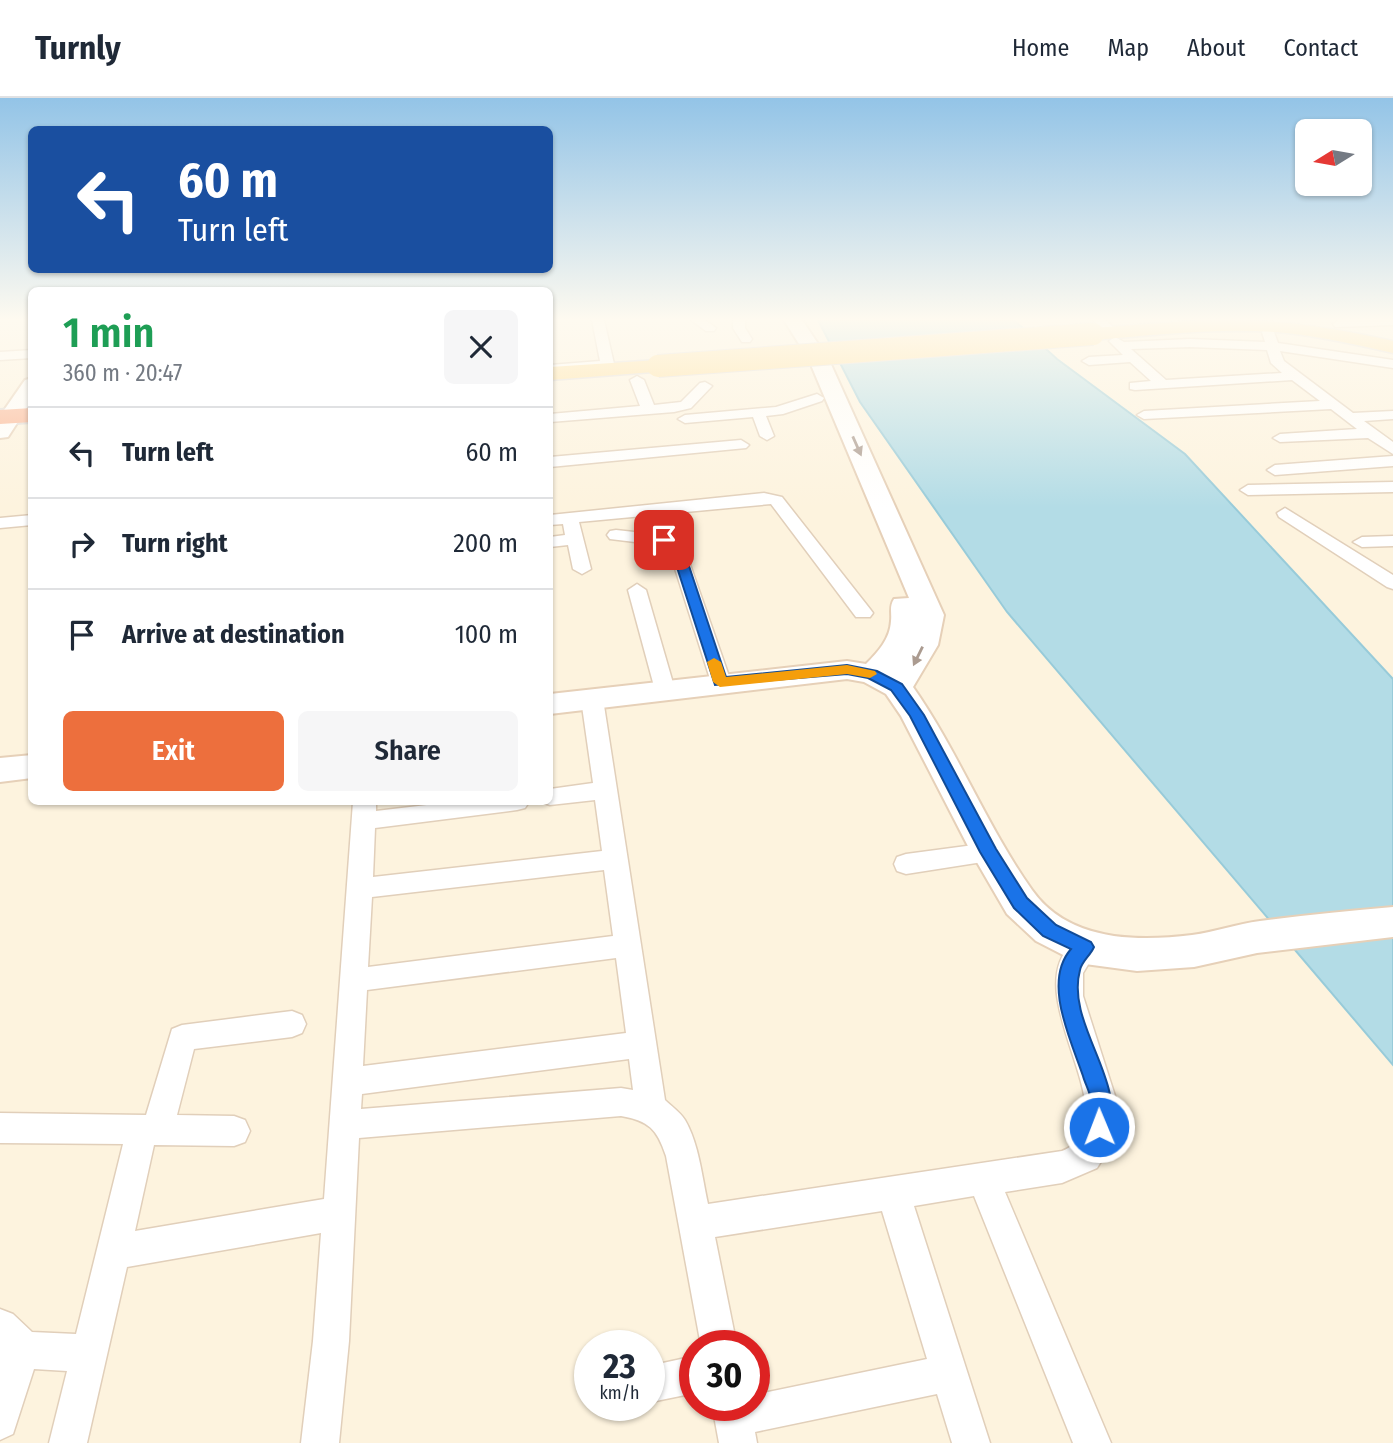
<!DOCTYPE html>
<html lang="en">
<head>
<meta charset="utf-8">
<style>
  body { margin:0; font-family:"Fira Sans Condensed",sans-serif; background:#f6f6f7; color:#1f2937; height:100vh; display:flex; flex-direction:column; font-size:26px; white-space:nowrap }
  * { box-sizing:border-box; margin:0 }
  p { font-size:23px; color:#747a83 }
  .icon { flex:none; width:38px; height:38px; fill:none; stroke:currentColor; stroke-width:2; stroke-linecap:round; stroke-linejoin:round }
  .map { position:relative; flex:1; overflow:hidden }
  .panel { position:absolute; left:28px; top:189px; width:525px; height:518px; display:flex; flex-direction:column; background:#fff; border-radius:10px; box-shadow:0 2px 5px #0004 }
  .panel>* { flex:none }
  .hud { position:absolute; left:28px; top:28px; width:525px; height:147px; border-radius:10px; box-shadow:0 2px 5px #0004; background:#1a4fa0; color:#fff; overflow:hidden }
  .needle { width:46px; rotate:259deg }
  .fabs { position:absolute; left:1295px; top:21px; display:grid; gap:14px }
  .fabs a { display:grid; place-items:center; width:77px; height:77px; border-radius:10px; background:#fff; box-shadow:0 2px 5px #0004; font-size:35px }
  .speed { position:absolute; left:574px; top:1232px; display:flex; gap:14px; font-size:35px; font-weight:700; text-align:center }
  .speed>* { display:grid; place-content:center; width:91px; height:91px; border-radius:50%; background:#fff; box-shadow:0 2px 5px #0004; line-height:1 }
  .speed small { font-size:18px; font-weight:400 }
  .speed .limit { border:10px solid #d22; background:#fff; color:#111 }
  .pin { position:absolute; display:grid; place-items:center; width:60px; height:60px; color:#fff; margin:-30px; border-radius:14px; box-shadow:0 4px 10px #0006 }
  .me { position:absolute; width:77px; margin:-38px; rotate:359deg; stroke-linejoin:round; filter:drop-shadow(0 0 5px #0008) }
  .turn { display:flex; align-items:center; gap:24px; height:147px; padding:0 35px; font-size:32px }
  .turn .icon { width:91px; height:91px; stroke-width:2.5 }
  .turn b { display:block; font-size:49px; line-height:60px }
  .round { display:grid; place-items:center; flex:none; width:74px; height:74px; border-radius:10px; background:#f6f6f7 }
  .headline { display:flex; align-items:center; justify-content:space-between; height:119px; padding:0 35px }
  h1 { font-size:42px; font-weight:600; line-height:52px; color:#1e9e55 }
  .primary-button { display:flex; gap:14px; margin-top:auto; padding:14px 35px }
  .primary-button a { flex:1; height:80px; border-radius:10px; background:#ed6f3d; color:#fff; font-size:28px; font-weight:600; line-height:80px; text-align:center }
  .primary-button a+a { background:#f6f6f7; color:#1f2937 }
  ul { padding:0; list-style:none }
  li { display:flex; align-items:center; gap:21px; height:91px; padding:0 35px; border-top:2px solid #e0e1e3 }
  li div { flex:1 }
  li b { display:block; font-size:26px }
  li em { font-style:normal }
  header { display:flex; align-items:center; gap:42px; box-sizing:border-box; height:98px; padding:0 35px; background:#fff; border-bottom:2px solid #e0e1e3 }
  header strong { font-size:33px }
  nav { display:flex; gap:38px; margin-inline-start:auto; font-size:24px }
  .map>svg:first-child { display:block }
  .water { fill:#b3dce6; stroke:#98cbd9; stroke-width:2 }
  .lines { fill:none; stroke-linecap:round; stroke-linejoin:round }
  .street-casing { stroke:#e1cfba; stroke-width:3 }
  .secondary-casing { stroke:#e6d0b8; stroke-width:4 }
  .primary-casing { stroke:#e0dad6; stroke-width:3 }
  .highway-casing { stroke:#e0dad6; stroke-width:4 }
  .street { fill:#fff; fill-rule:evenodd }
  .secondary { fill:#fff; fill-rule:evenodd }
  .primary { fill:#ffdd93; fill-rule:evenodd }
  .highway { fill:#fab392; fill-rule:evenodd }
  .primary-bridge-casing { stroke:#e0dad6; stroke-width:24; stroke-linecap:butt }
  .primary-bridge { stroke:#ffdd93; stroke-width:22 }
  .oneway { fill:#ab9b90 }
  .route { fill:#1a73e8; stroke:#114b97; stroke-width:2 }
  .slow { fill:#f59e0b }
</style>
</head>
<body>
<header>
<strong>Turnly</strong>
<nav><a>Home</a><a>Map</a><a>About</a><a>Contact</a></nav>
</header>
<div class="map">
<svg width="1393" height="1345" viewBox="0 0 1393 1345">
  <rect width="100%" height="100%" fill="#fdf3de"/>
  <!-- water -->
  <path class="water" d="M818,222H1014L1057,261L1185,356L1393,581V967L1007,514L860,304Z"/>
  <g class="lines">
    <!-- street casing -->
    <g class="street-casing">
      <path id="street" d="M592,222H604L614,266L612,269L550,275V267L600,263Z
        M691,222H705L716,230L714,233H706Z
        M733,222H745V230L752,241L750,244H742L733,230Z
        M1093,222H1106L1118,234L1116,237H1108Z
        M1339,222H1393V227L1335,229L1333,226Z
        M1268,230L1274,234L1278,245L1393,262V270L1280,253L1284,263L1353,315L1393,313V321L1364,323L1393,344V356L1368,340L1280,344L1273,340L1280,336L1357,331L1331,311L1144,321L1137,317L1144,313L1320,303L1292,282L1135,292L1130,291V285L1151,283L1130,264L1089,267L1082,263L1089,259L1123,257L1109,243L1115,239L1124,244L1190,241L1265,244L1262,234ZM1190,249L1267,252L1271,265L1282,275L1166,282L1131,251Z
        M32,252V260L0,262V254Z
        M637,278L644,282L654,307L681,304L700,285L705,284L712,288L691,310L674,314L550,324V316L640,308L630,282Z
        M817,296L824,300L822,303L783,316L766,318L774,338L767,342L760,338L753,319L685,325L678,321L685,317L776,309Z
        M741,342L749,347L746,350L550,369V359Z
        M1393,358V368L1275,377L1267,372L1275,367Z
        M1393,384V394L1248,397L1240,392L1248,387Z
        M764,395L782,399L870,511L873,515L870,519H856L771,406L579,424L591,471L582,476L573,471L568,447L550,449V439L565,437L563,426L550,427V417Z
        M1285,410L1393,477V491L1387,489L1279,419L1277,415Z
        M32,417V427L0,430V420Z
        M616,432L671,438L685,452L731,584L728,589H714L711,584L671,458L660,447L610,441L607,437L610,433Z
        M1393,438V448L1362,449L1353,444L1362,439Z
        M637,486L646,492L675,592L672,597H658L655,592L628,492Z
        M592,594L599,596L603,601L665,1002C671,1008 680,1014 685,1022C699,1046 702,1079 708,1106L1062,1053C1134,1024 1017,899 1071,847C1079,839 1084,839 1095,842L1098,850L1083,875V898L1117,1004L1112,1046L1097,1070L1062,1085L1005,1094L1111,1345H1073L974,1098L914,1108L990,1345H952L937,1296L755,1334L757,1345H719L712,1307H754V1297L927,1261L882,1113L715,1139L737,1248H701L666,1058C657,1031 649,1023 621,1018L359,1040L349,1243L339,1345H301L313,1243L321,1135L127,1169L87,1345H49L67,1273L34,1271L13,1336L0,1342V1211L13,1216L32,1234L76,1236L123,1046L0,1045V1015L146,1017L172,931L182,927L292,913L302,917L306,926L302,935L292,939L194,951L177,1017L234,1018L245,1022L250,1033L245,1044L234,1048L154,1047L135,1133L324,1101L353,704H376V713L452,704H529L525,710L517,712L375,730L373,779L602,753L595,702L550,707L541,704H550V691L593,685L581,601L585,596ZM604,772L613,838L368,869L372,799ZM616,860L626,935L363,968L367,892ZM629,961L633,992L621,990L361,1011L362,996Z
        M989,745L998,747L1001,754L998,761L989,763L906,776L897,773L894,766L897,759L906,756Z
        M695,1258V1295L656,1303L649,1300V1268Z"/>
    </g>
    <!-- secondary casing -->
    <g class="secondary-casing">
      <path id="secondary" d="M784,222H802L829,262L944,517L938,547L913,589C958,653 986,727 1032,792C1068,843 1136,844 1192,837C1215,834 1237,826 1260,823C1304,817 1349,813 1393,809V839L1257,855L1194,869L1137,873L1085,866L1071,861L1036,843L1007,816L971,754L901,618L886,596L864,584L847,581L550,616V596L847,563L866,566C878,554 890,541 891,523C892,514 889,509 894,501L909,500L809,262Z
        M32,280V302L8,339L0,340V318L25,282Z
        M32,657V680L0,684V660Z"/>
    </g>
    <!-- primary casing -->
    <g class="primary-casing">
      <path id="primary" d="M1204,222C1269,220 1330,229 1393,243V255C1358,247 1323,239 1287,235C1223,229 1157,237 1093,242L1086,240L1083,236L1086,232L1093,230Z
        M658,262L666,263L669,268L666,273L550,282V269Z"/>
    </g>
    <!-- highway casing -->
    <g class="highway-casing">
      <path id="highway" d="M32,310V324L0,326V312Z"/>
    </g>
    <!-- street -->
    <use href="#street" class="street"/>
    <!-- secondary -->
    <use href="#secondary" class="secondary"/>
    <!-- primary -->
    <use href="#primary" class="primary"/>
    <!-- highway -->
    <use href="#highway" class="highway"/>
    <!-- primary-bridge casing -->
    <g class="primary-bridge-casing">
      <path id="primary-bridge" d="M658,268L1093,236"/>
    </g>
    <!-- primary-bridge -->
    <use href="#primary-bridge" class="primary-bridge"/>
  </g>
  <!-- one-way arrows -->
  <defs><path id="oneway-solid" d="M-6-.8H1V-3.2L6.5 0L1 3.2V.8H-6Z" transform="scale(1.75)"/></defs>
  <g class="oneway">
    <use href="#oneway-solid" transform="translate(857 348) rotate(66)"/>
    <use href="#oneway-solid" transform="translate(918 558) rotate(116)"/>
  </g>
  <!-- sky -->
  <linearGradient id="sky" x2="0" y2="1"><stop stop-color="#93c4e7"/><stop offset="0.54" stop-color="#fefaf0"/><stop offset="1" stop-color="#fefaf0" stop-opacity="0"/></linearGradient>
  <rect width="1393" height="410" fill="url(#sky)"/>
  <!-- route -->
  <path class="route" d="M664,439L685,456L726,579L847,567L877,573L902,586L924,617L996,751L1027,800L1056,827L1091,844L1094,849C1090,858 1082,863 1080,872C1065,926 1129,985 1107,1036L1099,1039L1092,1036C1087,1024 1093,1015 1091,1004C1091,995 1085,986 1083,978C1071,942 1042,884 1071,851L1043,838L1014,810L980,754L910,618L891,592L868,580L847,576L715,587L673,457L658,442Z"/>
  <!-- slow -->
  <path class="slow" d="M714,560L721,564L726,579L847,567L875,573L877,576L870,580L847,576L720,589L713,584L707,564Z"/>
</svg>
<div class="fabs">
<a><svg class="needle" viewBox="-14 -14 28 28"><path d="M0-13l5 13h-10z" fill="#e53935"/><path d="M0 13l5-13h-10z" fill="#747a83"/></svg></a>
</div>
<div class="speed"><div>23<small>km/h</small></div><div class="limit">30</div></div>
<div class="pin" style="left:664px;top:442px;background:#d93025"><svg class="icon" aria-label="arrive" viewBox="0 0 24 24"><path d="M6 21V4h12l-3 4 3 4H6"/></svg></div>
<svg class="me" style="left:1099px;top:1029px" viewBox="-20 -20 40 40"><circle r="17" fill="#1a73e8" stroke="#fff" stroke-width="3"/><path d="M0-11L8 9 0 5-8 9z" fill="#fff"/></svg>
<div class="hud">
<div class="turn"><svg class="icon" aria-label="left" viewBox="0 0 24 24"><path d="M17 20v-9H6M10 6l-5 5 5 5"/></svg><div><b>60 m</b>Turn left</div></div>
</div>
<section class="panel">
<div class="headline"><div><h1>1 min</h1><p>360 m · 20:47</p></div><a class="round"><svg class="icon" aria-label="close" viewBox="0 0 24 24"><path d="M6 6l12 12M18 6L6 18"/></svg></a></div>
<ul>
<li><svg class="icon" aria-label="left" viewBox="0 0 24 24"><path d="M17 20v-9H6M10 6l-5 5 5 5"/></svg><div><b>Turn left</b></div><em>60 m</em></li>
<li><svg class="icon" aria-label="right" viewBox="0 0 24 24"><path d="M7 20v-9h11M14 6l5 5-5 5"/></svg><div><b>Turn right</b></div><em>200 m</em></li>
<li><svg class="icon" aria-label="arrive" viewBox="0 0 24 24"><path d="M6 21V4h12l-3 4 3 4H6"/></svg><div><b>Arrive at destination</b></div><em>100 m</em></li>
</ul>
<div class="primary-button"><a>Exit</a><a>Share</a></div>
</section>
</div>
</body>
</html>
